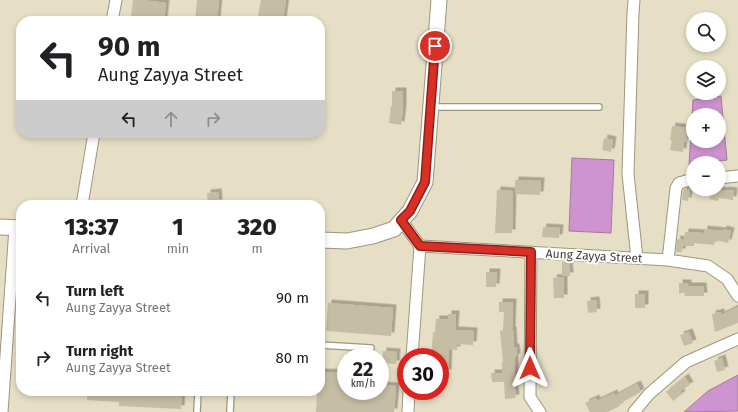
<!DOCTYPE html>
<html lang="en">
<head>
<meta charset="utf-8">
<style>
  body { margin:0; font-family:"Fira Sans",sans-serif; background:#f6f6f6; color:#202124; height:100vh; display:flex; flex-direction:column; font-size:15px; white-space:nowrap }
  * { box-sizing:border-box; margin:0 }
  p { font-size:13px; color:#757577 }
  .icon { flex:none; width:22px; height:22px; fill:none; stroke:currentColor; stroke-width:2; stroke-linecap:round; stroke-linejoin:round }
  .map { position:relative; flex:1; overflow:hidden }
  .sheet { position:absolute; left:16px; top:200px; width:309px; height:196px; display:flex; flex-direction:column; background:#fff; border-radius:16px; box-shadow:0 2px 6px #0003 }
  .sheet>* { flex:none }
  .top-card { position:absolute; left:16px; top:16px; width:309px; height:122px; border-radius:16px; box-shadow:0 2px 6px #0003; background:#fff; color:#202124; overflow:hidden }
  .buttons { position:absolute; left:686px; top:12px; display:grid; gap:8px }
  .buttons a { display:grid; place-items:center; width:40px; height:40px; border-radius:50%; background:#fff; box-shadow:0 2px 6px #0003; font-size:20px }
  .speed { position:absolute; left:337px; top:348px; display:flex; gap:8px; font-size:20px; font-weight:700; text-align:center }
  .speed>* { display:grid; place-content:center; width:52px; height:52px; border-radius:50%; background:#fff; box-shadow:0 2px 6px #0003; line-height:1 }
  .speed small { font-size:10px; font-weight:400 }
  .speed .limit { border:6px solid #d22; background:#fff; color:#111 }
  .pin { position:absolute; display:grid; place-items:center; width:34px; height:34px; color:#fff; margin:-17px; border:2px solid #fff; border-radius:50%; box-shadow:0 1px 4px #0007 }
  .me { position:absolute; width:44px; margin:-22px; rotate:0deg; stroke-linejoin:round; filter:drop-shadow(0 0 3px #0008) }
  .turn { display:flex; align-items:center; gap:14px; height:84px; padding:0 16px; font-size:18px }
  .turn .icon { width:52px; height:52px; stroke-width:2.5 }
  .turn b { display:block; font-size:28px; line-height:34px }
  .lanes { display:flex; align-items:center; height:38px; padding:0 16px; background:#0003; justify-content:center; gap:20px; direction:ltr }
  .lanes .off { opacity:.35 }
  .eta { display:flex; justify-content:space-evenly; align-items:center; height:68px; text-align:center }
  .eta b { font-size:24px; font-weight:800; line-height:28px }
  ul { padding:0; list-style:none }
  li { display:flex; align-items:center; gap:12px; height:60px; padding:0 16px }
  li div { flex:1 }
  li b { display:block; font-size:15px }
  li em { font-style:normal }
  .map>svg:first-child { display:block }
  .water { fill:#cd94cf; stroke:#a37aa0; fill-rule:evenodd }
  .building { fill:#c5bda4; filter:url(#shadow) }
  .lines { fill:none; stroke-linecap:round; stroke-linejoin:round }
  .lane-casing { stroke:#9d967e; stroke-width:8 }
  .street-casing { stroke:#9d967e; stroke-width:13 }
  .secondary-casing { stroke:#9d967e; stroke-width:17 }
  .lane { stroke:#fff; stroke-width:5.5 }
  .street { stroke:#fff; stroke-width:11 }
  .secondary { stroke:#fff; stroke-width:15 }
  .route-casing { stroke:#8d1f18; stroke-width:10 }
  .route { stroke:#d93025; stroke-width:7 }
  .labels { text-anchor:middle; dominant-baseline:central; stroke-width:4; stroke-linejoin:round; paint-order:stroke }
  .street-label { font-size:12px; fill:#403d33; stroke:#fff }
</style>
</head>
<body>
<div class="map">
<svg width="738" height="412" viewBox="0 0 738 412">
  <defs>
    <filter id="shadow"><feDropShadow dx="3.5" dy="-3.5" stdDeviation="0" flood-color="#0004"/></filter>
  </defs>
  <rect width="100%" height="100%" fill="#e6dec5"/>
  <!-- water -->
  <path class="water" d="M721,96L727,160L705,163H693V165H689L693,100ZM693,115H719V141H693Z
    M572,158L614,160L611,233L569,231Z
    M738,375V411L684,412L708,391Z"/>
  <!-- building -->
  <path class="building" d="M133,0H143L166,3L164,21H151V19L131,17Z
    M197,0H219L217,21H195Z
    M261,0H286L283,21H257Z
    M392,91H403V108L401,125L389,123L391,106H392Z
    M672,126L688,128L686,142H684L683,152L670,150L672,141L670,140Z
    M604,138L613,140L611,152L602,150Z
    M515,180L541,181L540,195L515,194Z
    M684,189L690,190L688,201L682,200L683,190Z
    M711,189L725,191V190L734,191L733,200L719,198L718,201L709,199Z
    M497,190L513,191L512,233H495Z
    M218,192L219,203L208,204L207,193Z
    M543,227L560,228L559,238L542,237Z
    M704,229L723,231V229L731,231L728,243L715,240L714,245L694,243V246H684L685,232L704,233Z
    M677,239L684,240L682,252H676Z
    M562,262H569L570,276H562Z
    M486,272H497L496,287H486Z
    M564,277V298H554L553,278Z
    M679,283H688V286H703L704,296H685L684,292L679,294Z
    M635,294H645V308H635Z
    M596,300L597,312L588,313L587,301Z
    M499,302H513L512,330H513L514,347H516L517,357H515V381H514L516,398L505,399L504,382H492L491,373H502V362H503L500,331L503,330L504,312H499Z
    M328,303L393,308L391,336L326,331Z
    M738,307V323L715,332L712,314L721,312V315Z
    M448,314H456L455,330L474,331L473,345L457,344V350L449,349L448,373L440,372V357H431L433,332H435L436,319H448Z
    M689,332L693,343L684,346L680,335Z
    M383,351L397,352L396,364L382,363Z
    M722,358L725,370L717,372L714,361Z
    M320,372L346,373V391H380V385L396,386L394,412H316L317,391H320Z
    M685,377L690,385L680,391L682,394L673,401L666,392Z
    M637,384L641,392L619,404L620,406L607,412H590L585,403L596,398L597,401L614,393L615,396Z
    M88,391H182L181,409L119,406V402L87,400Z"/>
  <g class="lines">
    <!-- lane casing -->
    <g class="lane-casing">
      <path id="lane" d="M432,107H599
        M320,345L371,348
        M197,412L198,391
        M230,412L231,391"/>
    </g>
    <!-- street casing -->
    <g class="street-casing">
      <path id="street" d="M634,0L633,13L628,174L637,258
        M112,21L116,0
        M719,178L738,176
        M82,205L94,133
        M401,220L420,246L668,260L708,266L727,279L738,296
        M531,252L530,397L540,412
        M668,260L676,188L679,183L693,179
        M412,357L420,246
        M2,412L15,228
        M408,412L409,391
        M634,412L649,394L686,362L738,339"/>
    </g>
    <!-- secondary casing -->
    <g class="secondary-casing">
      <path id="secondary" d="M0,227L21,228
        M320,240L347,241L373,236L394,229L410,211L425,182L439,0"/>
    </g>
    <!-- lane -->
    <use href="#lane" class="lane"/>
    <!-- street -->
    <use href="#street" class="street"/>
    <!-- secondary -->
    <use href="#secondary" class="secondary"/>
  </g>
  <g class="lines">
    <!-- route casing -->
    <g class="route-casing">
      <path id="route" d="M435,46L425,182L410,211L401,220L420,246L531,252L530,368"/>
    </g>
    <!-- route -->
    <use href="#route" class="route"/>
  </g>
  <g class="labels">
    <!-- street labels -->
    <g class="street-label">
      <text transform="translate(594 256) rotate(3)">Aung Zayya Street</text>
    </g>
  </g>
</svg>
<div class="buttons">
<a><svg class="icon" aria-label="search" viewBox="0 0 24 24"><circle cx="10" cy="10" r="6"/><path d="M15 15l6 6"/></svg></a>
<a><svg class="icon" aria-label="layers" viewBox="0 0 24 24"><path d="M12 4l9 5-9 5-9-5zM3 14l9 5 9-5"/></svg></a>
<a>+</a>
<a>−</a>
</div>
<div class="speed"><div>22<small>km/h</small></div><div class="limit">30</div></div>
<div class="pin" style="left:435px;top:46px;background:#d93025"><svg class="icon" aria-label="arrive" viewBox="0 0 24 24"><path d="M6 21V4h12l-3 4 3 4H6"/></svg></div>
<svg class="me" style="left:530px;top:368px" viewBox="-20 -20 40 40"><path d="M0-17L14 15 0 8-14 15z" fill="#d93025" stroke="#fff" stroke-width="4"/></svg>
<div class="top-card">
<div class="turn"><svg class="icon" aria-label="left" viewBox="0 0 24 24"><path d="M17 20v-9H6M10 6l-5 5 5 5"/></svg><div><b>90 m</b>Aung Zayya Street</div></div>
<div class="lanes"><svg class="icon" aria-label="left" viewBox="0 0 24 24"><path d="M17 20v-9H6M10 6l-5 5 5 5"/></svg><svg class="icon off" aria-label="ahead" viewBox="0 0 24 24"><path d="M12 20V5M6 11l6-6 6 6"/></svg><svg class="icon off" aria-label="right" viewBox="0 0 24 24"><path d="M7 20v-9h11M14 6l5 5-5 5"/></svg></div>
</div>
<section class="sheet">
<div class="eta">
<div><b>13:37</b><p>Arrival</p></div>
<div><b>1</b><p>min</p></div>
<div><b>320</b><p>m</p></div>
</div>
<ul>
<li><svg class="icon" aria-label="left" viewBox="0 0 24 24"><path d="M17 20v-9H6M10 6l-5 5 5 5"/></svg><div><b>Turn left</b><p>Aung Zayya Street</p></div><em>90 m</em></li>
<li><svg class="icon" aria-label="right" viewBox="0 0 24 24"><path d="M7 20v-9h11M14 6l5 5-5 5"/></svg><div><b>Turn right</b><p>Aung Zayya Street</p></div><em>80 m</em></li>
</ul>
</section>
</div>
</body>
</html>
